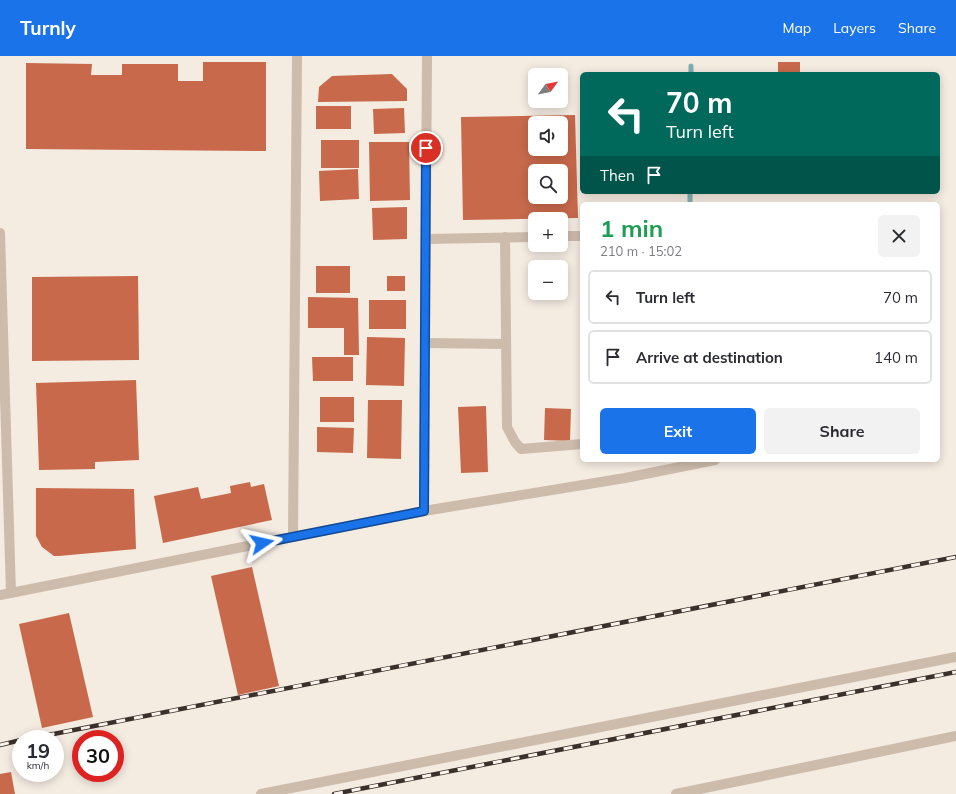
<!DOCTYPE html>
<html lang="en">
<head>
<meta charset="utf-8">
<style>
  body { margin:0; font-family:Mulish,sans-serif; background:#f2f2f3; color:#2b2b33; height:100vh; display:flex; flex-direction:column; font-size:15px; white-space:nowrap }
  * { box-sizing:border-box; margin:0 }
  p { font-size:13px; color:#7c7c81 }
  .icon { flex:none; width:22px; height:22px; fill:none; stroke:currentColor; stroke-width:2; stroke-linecap:round; stroke-linejoin:round }
  .map { position:relative; flex:1; overflow:hidden }
  .panel { position:absolute; left:580px; top:146px; width:360px; height:260px; display:flex; flex-direction:column; background:#fff; border-radius:6px; box-shadow:0 2px 10px #0003 }
  .panel>* { flex:none }
  .banner { position:absolute; left:580px; top:16px; width:360px; height:122px; border-radius:6px; box-shadow:0 2px 10px #0003; background:#00695c; color:#fff; overflow:hidden }
  .needle { width:26px; rotate:58deg }
  .controls { position:absolute; left:528px; top:12px; display:grid; gap:8px }
  .controls a { display:grid; place-items:center; width:40px; height:40px; border-radius:6px; background:#fff; box-shadow:0 2px 10px #0003; font-size:20px }
  .speed { position:absolute; left:12px; top:674px; display:flex; gap:8px; font-size:20px; font-weight:700; text-align:center }
  .speed>* { display:grid; place-content:center; width:52px; height:52px; border-radius:50%; background:#fff; box-shadow:0 2px 10px #0003; line-height:1 }
  .speed small { font-size:10px; font-weight:400 }
  .speed .limit { border:6px solid #d22; background:#fff; color:#111 }
  .pin { position:absolute; display:grid; place-items:center; width:34px; height:34px; color:#fff; margin:-17px; border:2px solid #fff; border-radius:50%; box-shadow:0 1px 4px #0007 }
  .me { position:absolute; width:44px; margin:-22px; rotate:79deg; stroke-linejoin:round; filter:drop-shadow(0 0 3px #0008) }
  .turn { display:flex; align-items:center; gap:14px; height:84px; padding:0 20px; font-size:18px }
  .turn .icon { width:52px; height:52px; stroke-width:2.5 }
  .turn b { display:block; font-size:28px; line-height:34px }
  .then { display:flex; align-items:center; height:38px; padding:0 20px; background:#0003; gap:8px; font-size:15px }
  .round { display:grid; place-items:center; flex:none; width:42px; height:42px; border-radius:6px; background:#f2f2f3 }
  .headline { display:flex; align-items:center; justify-content:space-between; height:68px; padding:0 20px }
  h1 { font-size:24px; font-weight:700; line-height:30px; color:#1e9e55 }
  .action { display:flex; gap:8px; margin-top:auto; padding:8px 20px }
  .action a { flex:1; height:46px; border-radius:6px; background:#1a73e8; color:#fff; font-size:16px; font-weight:700; line-height:46px; text-align:center }
  .action a+a { background:#f2f2f3; color:#2b2b33 }
  ul { padding:0; list-style:none }
  li { display:flex; align-items:center; gap:12px; height:54px; margin:0 8px 6px; padding:0 12px; border:2px solid #e1e1e2; border-radius:6px }
  li div { flex:1 }
  li b { display:block; font-size:15px }
  li em { font-style:normal }
  header { display:flex; align-items:center; gap:24px; box-sizing:border-box; height:56px; padding:0 20px; background:#1a73e8; color:#fff }
  header strong { font-size:19px }
  nav { display:flex; gap:22px; margin-inline-start:auto; font-size:14px }
  .map>svg:first-child { display:block }
  .lines { fill:none; stroke-linecap:round; stroke-linejoin:round }
  .stream { stroke:#7fb0b2; stroke-width:5 }
  .building { fill:#c8694b; fill-rule:evenodd }
  .lane { stroke:#cdbbac; stroke-width:10 }
  .street { stroke:#cdbbac; stroke-width:10 }
  .rail-casing { stroke:#3b302b; stroke-width:4.5 }
  .rail { stroke:#fbf5ee; stroke-width:3; stroke-dasharray:9; stroke-linecap:butt }
  .route-casing { stroke:#114b97; stroke-width:10 }
  .route { stroke:#1a73e8; stroke-width:7 }
</style>
</head>
<body>
<header>
<strong>Turnly</strong>
<nav><a>Map</a><a>Layers</a><a>Share</a></nav>
</header>
<div class="map">
<svg width="956" height="738" viewBox="0 0 956 738">
  <rect width="100%" height="100%" fill="#f4ebe1"/>
  <g class="lines">
    <!-- stream -->
    <path class="stream" d="M691,18V10
      M690,148V136"/>
  </g>
  <!-- building -->
  <path class="building" d="M203,6H266V95L26,93V7L92,8L91,19H122V8H178V25H203Z
    M778,6H800V18H778Z
    M392,18L407,33V45L318,46L319,31L332,20Z
    M316,50H351V73H316Z
    M404,52L405,77L374,78L373,53Z
    M575,59L578,162L463,164L461,61ZM535,67H561V93H535ZM535,115H561V141H535Z
    M321,84H359V112H321Z
    M369,86H409L410,144L370,145Z
    M358,113L359,143L320,145L319,115Z
    M407,151V183L373,184L372,152Z
    M316,210H350V237H316Z
    M138,220L139,304L32,305V221Z
    M387,220H405V235H387Z
    M308,241L358,242L359,299H344V272H308Z
    M369,244H406V273H369Z
    M367,281L405,282L404,330L366,329Z
    M312,301H353V325H313Z
    M136,324L139,404L95,406V413L39,414L36,327Z
    M320,341H354V366H320Z
    M368,344H402L401,403L367,402Z
    M486,350L488,416L461,417L458,351Z
    M545,352L571,353L570,385L544,384Z
    M317,371L354,372L353,397L317,396Z
    M250,426L251,431L264,428L272,464L163,487L154,440L198,431L201,443L231,437L230,430Z
    M36,432L134,433L136,493L59,500H54L42,491L36,480Z
    M252,511L279,630L238,639L211,520Z
    M69,557L93,661L42,672L19,568Z
    M11,716L15,738H0V718Z"/>
  <g class="lines">
    <!-- lane -->
    <path class="lane" d="M561,180H582
      M505,181L507,371L515,386L521,393L582,388
      M426,183L535,181
      M425,287L506,288
      M261,738L956,601
      M676,738L956,680"/>
    <!-- street -->
    <path class="street" d="M0,177L11,537
      M424,455L427,0
      M293,481L297,0
      M0,539L424,455L625,422L715,404"/>
    <!-- rail casing -->
    <g class="rail-casing">
      <path id="rail" d="M28,683L956,501
        M0,689L21,684
        M334,738L956,616"/>
    </g>
    <!-- rail -->
    <use href="#rail" class="rail"/>
  </g>
  <g class="lines">
    <!-- route casing -->
    <g class="route-casing">
      <path id="route" d="M262,487L424,455L426,92"/>
    </g>
    <!-- route -->
    <use href="#route" class="route"/>
  </g>
</svg>
<div class="controls">
<a><svg class="needle" viewBox="-14 -14 28 28"><path d="M0-13l5 13h-10z" fill="#e53935"/><path d="M0 13l5-13h-10z" fill="#7c7c81"/></svg></a>
<a><svg class="icon" aria-label="sound" viewBox="0 0 24 24"><path d="M4 9h4l5-4v14l-5-4H4zM17 9q2 3 0 6"/></svg></a>
<a><svg class="icon" aria-label="search" viewBox="0 0 24 24"><circle cx="10" cy="10" r="6"/><path d="M15 15l6 6"/></svg></a>
<a>+</a>
<a>−</a>
</div>
<div class="speed"><div>19<small>km/h</small></div><div class="limit">30</div></div>
<div class="pin" style="left:426px;top:92px;background:#d93025"><svg class="icon" aria-label="arrive" viewBox="0 0 24 24"><path d="M6 21V4h12l-3 4 3 4H6"/></svg></div>
<svg class="me" style="left:262px;top:487px" viewBox="-20 -20 40 40"><path d="M0-17L14 15 0 8-14 15z" fill="#1a73e8" stroke="#fff" stroke-width="4"/></svg>
<div class="banner">
<div class="turn"><svg class="icon" aria-label="left" viewBox="0 0 24 24"><path d="M17 20v-9H6M10 6l-5 5 5 5"/></svg><div><b>70 m</b>Turn left</div></div>
<div class="then">Then<svg class="icon" aria-label="arrive" viewBox="0 0 24 24"><path d="M6 21V4h12l-3 4 3 4H6"/></svg></div>
</div>
<section class="panel">
<div class="headline"><div><h1>1 min</h1><p>210 m · 15:02</p></div><a class="round"><svg class="icon" aria-label="close" viewBox="0 0 24 24"><path d="M6 6l12 12M18 6L6 18"/></svg></a></div>
<ul>
<li><svg class="icon" aria-label="left" viewBox="0 0 24 24"><path d="M17 20v-9H6M10 6l-5 5 5 5"/></svg><div><b>Turn left</b></div><em>70 m</em></li>
<li><svg class="icon" aria-label="arrive" viewBox="0 0 24 24"><path d="M6 21V4h12l-3 4 3 4H6"/></svg><div><b>Arrive at destination</b></div><em>140 m</em></li>
</ul>
<div class="action"><a>Exit</a><a>Share</a></div>
</section>
</div>
</body>
</html>
